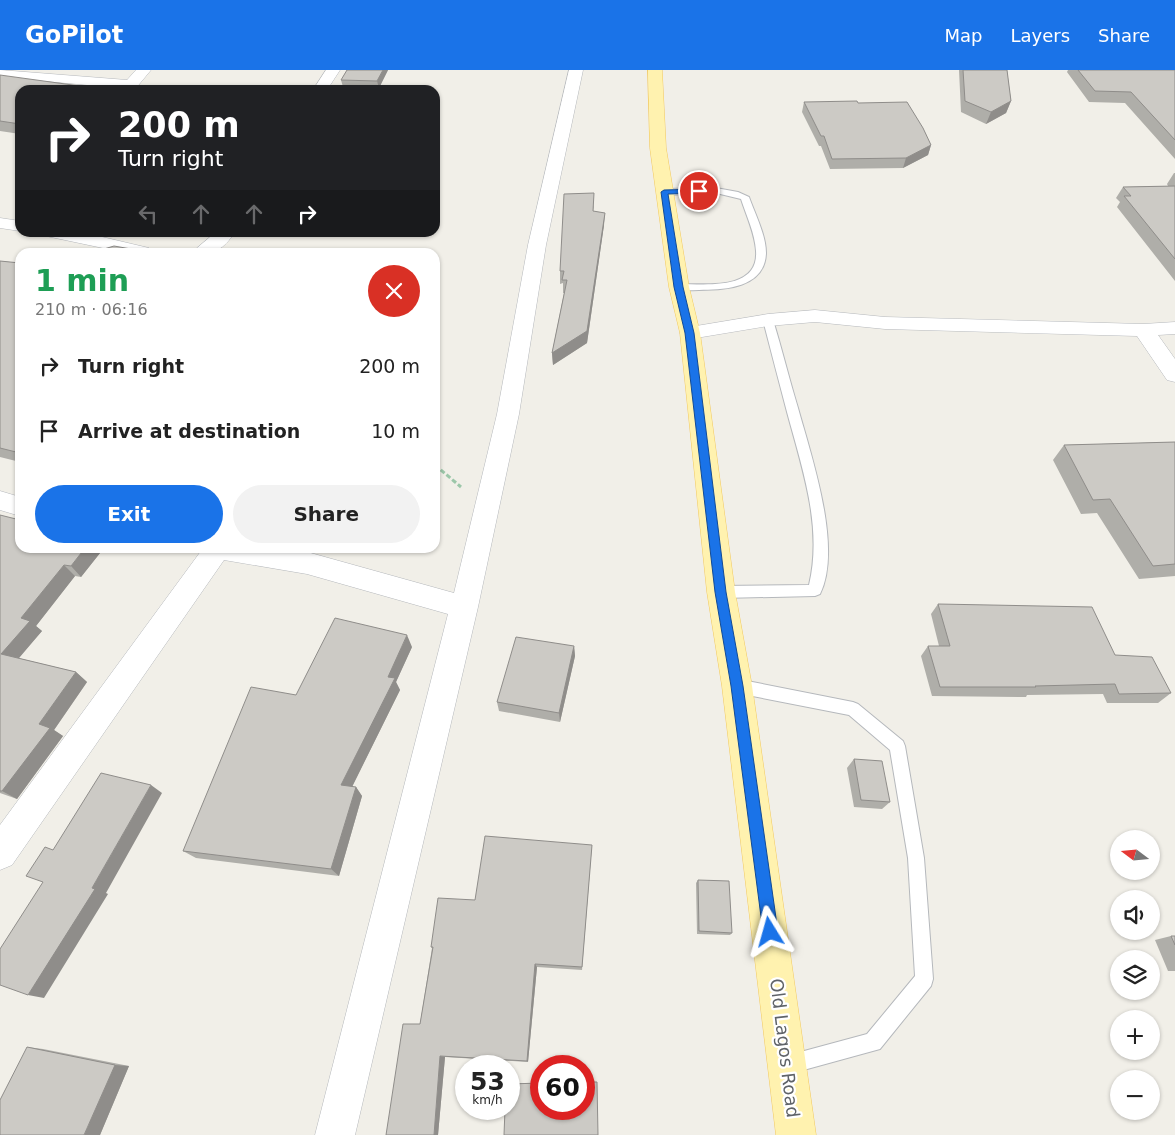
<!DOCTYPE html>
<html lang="en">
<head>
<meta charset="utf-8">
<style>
  body { margin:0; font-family:"DejaVu Sans",sans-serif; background:#f2f2f2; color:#222; height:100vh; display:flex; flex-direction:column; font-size:19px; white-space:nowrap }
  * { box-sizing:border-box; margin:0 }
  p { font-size:16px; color:#767676 }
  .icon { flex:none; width:28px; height:28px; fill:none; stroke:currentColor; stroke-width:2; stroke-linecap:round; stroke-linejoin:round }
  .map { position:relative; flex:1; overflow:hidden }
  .panel { position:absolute; left:15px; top:178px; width:425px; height:305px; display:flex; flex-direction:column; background:#fff; border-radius:15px; box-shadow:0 1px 4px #0004 }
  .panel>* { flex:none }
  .top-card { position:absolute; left:15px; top:15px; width:425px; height:152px; border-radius:15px; box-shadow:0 1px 4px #0004; background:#202124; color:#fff; overflow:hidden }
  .needle { width:32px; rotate:286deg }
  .fabs { position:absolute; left:1110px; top:760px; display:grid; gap:10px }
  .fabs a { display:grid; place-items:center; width:50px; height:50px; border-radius:50%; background:#fff; box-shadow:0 1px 4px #0004; font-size:25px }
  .speed { position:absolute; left:455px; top:985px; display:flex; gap:10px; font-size:25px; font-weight:700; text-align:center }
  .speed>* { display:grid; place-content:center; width:65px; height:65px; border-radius:50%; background:#fff; box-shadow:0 1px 4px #0004; line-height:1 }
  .speed small { font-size:12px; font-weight:400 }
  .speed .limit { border:8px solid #d22; background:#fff; color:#111 }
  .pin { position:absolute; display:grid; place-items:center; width:42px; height:42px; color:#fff; margin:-21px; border:2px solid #fff; border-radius:50%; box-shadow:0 1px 5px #0007 }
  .me { position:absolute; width:55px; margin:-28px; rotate:352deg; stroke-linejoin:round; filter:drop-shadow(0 0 4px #0008) }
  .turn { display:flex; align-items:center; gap:18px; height:105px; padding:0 20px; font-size:22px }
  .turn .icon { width:65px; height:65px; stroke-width:2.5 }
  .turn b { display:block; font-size:35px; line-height:42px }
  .lanes { display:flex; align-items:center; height:48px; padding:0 20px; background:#0003; justify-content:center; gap:25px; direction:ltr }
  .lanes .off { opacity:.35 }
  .round { display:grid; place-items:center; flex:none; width:52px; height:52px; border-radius:26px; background:#f2f2f2 }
  .overview { display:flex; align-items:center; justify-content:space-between; height:85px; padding:0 20px }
  h1 { font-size:30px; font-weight:600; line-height:38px; color:#1e9e55 }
  .action { display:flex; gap:10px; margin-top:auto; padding:10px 20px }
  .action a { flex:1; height:58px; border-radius:30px; background:#1a73e8; color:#fff; font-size:20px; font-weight:600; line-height:58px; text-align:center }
  .action a+a { background:#f2f2f2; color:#222 }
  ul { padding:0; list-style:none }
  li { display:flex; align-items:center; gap:15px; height:65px; padding:0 20px }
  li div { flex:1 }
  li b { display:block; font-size:19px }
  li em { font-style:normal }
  header { display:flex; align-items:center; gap:30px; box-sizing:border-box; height:70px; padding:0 25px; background:#1a73e8; color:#fff }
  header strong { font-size:24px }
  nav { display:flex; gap:28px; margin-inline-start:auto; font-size:18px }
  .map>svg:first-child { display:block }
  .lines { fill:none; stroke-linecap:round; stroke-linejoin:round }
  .lane-casing { stroke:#b5b8bc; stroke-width:2 }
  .street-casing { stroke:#b5b8bc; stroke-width:1 }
  .primary-casing { stroke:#f2c960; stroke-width:1 }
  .path { stroke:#9cc7a9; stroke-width:3; stroke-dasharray:5 2.5; stroke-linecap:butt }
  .lane { fill:#fff; fill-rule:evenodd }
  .street { fill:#fff; fill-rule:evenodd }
  .primary { fill:#fff2af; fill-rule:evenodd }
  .wall { fill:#afaea9 }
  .shaded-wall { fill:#8f8d8a }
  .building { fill:#cccac5; stroke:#8f8d8a }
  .route { fill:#1a73e8; stroke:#114b97 }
  .labels { text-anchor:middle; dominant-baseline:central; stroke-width:4.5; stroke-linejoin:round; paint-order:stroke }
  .street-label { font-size:18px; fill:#5f6368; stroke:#fff }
</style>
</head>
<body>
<header>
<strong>GoPilot</strong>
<nav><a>Map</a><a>Layers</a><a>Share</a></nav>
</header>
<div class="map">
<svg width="1175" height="1065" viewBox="0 0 1175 1065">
  <rect width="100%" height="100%" fill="#f1efe8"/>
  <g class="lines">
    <!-- lane casing -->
    <g class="lane-casing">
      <path id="lane" d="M716,118L738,122L749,127C755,144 766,165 766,183C765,218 725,220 699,220C691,220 683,221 676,219V215L679,214C705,214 759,221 756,181C755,163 746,145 741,129L716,123L664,125L660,122L664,119Z
        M768,247L773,250C782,279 789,309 798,338C811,385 843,478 820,524L815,526L721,528L716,526L714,522L716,518L721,516L809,515C823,457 802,398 787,342C779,312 771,281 763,250Z
        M737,609L853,632L858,634L903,671L905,676L924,788L933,909L931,916L880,979L789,1004L782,1001L779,994L782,987L867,964L915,906L908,788L890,680L849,645L737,623L732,621L730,616L732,611Z"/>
    </g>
    <!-- street casing -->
    <g class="street-casing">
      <path id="street" d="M0,0L127,10L136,0H151L136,18L131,19L0,7Z
        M326,0H340L327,20H313Z
        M569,0H583L546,175L519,344L478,537L355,1065H315L448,544L307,504L224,490L12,795L0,800V755L201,481L200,478H276L307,482L454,523L497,344L528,175Z
        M0,148L20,151V161L0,158Z
        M43,162H81L149,178L151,182H122L46,166Z
        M216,162H235C222,181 217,182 195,182L197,178Z
        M815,240L885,247L1143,254L1175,252V264L1158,265L1175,289V312L1167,310L1137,266L885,259L815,252L768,256L690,269L683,268L680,263L683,258L690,257L768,244Z
        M0,421L20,427V446L0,440Z"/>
    </g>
    <!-- primary casing -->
    <g class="primary-casing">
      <path id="primary" d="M648,0H662L666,78L689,217L700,263L735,522L752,616L816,1065H776L722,616L707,522L680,263L669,217L650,78Z"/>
    </g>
    <!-- path -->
    <path class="path" d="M435,395L461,417"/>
    <!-- lane -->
    <use href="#lane" class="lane"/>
    <!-- street -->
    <use href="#street" class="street"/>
    <!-- primary -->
    <use href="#primary" class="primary"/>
  </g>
  <!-- wall -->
  <path class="wall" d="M347,0H388L379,18L343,17L341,10Z
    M959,0H1007L1011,31L1006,43L986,54L961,42Z
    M1068,0H1175V89L1125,33L1089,32L1067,2Z
    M0,5L20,20V64L0,61Z
    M804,32L858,33L931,75L928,85L903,98L830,99L821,76H819L802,42Z
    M1174,103H1175V211L1117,137L1120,132L1116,128L1123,117L1168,116L1167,114Z
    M594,135L593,141L604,155L587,273L553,295L552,283L564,223H563V213L560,214V201Z
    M0,191L20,193V392L0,387Z
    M1175,372V506L1139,509L1097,443L1081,444L1053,390L1064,375Z
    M0,445L20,478H104L81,507L75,506L36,556L42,561L18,588L76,602L87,612L54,660L63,666L17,729L0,723Z
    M938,534L1115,585L1171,623L1158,633H1107L1103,624L1027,625L1026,627L932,626L921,586L928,576H939L931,544Z
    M574,576L575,586L560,652L499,641L497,632Z
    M412,577L396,612L400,620L352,717H356L362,726L339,806L196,788L183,781L296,625Z
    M854,689L890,732L882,739L854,737L847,698Z
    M592,775L582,900L537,897L528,992L445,987L438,1065H386L420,954L432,878L431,877L475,830Z
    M698,810L732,863L730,865L697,864L696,813Z
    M1171,866H1175V901H1168L1155,870Z
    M27,977L43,979L129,996L100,1065Z"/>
  <!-- shaded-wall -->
  <path class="shaded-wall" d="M383,0H388L379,18L377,11Z
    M1011,31L1006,43L986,54L991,42Z
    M931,75L928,85L903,98L906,88Z
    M605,143L604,155L587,273L553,295L552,283Z
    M85,478H104L81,507L71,496Z
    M64,495L75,506L36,556L42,561L14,594L1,584L21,548Z
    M407,565L412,577L396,612L400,620L348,725L341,715L388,607Z
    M574,576L575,586L560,652L559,643Z
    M76,602L87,612L54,660L63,666L17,729L2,721L39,654Z
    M151,715L162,723L106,823L108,824L44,928L28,925L92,818Z
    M356,717L362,726L339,806L331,799Z
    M535,894L537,897L528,992L527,991Z
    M440,986L445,987L438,1065H434Z
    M115,995L129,996L100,1065H84Z"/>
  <!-- building -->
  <path class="building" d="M347,0H383L377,11L341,10Z
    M963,0H1007L1011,31L991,42L965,31Z
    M1078,0H1175V70L1131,22L1095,21Z
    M0,5L109,20H20V54L0,51Z
    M857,31L858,33L907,32L923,58L931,75L906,88L832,89L824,66H821L804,32Z
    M1175,116V189L1124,126H1131L1123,117Z
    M594,123L593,141L605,143L587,261L552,283L567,210H562L564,201H560L564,124Z
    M114,176L148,182H94Z
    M0,191L20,193V383L0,378Z
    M1175,372V494L1153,496L1110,429L1093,430L1064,375Z
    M0,445L20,450V478H85L71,496L64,495L21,548L30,551L1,584L76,602L39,654L50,658L2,721H0Z
    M938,534L1092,537L1115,585L1152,587L1171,623L1119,624L1115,614L1035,616L1036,617H940L928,576H950Z
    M335,548L407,565L388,607L395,608L341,715L356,717L331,799L183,781L251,617L296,625Z
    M516,567L574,576L559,643L497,632Z
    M854,689L882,691L890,732L861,730Z
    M101,703L151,715L92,818L95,819L28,925L0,915V879L43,812L26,806L45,777L53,780Z
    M485,766L592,775L582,897L535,894L527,991L440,986L434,1065H386L403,954H420L433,877H431L438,828L475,830Z
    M698,810L729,811L732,863L699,861Z
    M1171,866H1175V875Z
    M27,977L115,995L84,1065H0V1030Z
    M584,1012H597L598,1065H504L505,1039H509V1014L541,1013V1039H584Z"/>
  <!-- route -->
  <path class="route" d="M699,119L702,121L701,123L668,124L683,217L694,263L726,522L743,616L778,862L775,867L770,869L765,867L763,862L731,616L715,522L685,263L674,217L661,122L664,120Z"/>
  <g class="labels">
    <!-- street labels -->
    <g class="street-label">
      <text transform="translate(785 978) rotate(83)">Old Lagos Road</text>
    </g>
  </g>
</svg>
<div class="fabs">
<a><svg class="needle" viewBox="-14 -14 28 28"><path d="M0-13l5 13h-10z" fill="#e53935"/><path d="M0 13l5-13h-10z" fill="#767676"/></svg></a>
<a><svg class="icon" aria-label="sound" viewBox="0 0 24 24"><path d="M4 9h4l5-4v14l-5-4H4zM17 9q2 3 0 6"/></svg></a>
<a><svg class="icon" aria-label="layers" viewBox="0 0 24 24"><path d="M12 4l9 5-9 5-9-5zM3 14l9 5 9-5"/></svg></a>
<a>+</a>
<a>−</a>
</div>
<div class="speed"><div>53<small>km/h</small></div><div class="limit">60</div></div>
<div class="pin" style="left:699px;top:121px;background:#d93025"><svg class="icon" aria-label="arrive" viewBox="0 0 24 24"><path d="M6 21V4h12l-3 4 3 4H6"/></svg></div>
<svg class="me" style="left:770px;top:862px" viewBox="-20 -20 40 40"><path d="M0-17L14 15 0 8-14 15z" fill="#1a73e8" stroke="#fff" stroke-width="4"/></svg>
<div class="top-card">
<div class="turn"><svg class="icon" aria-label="right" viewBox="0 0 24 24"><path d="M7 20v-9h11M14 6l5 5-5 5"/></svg><div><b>200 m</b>Turn right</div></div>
<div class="lanes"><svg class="icon off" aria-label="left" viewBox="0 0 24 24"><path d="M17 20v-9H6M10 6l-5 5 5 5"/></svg><svg class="icon off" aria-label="ahead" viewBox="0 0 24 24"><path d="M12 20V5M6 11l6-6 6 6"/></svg><svg class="icon off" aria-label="ahead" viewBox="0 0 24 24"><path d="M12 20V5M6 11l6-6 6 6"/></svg><svg class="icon" aria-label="right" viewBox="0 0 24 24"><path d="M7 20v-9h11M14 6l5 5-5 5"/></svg></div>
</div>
<section class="panel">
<div class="overview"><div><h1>1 min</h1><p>210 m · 06:16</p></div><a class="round" style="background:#d93025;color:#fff"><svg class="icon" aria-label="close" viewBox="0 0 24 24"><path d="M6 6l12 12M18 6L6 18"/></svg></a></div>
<ul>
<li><svg class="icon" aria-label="right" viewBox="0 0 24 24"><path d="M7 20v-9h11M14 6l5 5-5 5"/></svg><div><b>Turn right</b></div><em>200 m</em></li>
<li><svg class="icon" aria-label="arrive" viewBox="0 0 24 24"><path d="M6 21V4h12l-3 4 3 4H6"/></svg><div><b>Arrive at destination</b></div><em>10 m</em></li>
</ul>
<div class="action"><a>Exit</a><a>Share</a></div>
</section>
</div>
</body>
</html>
